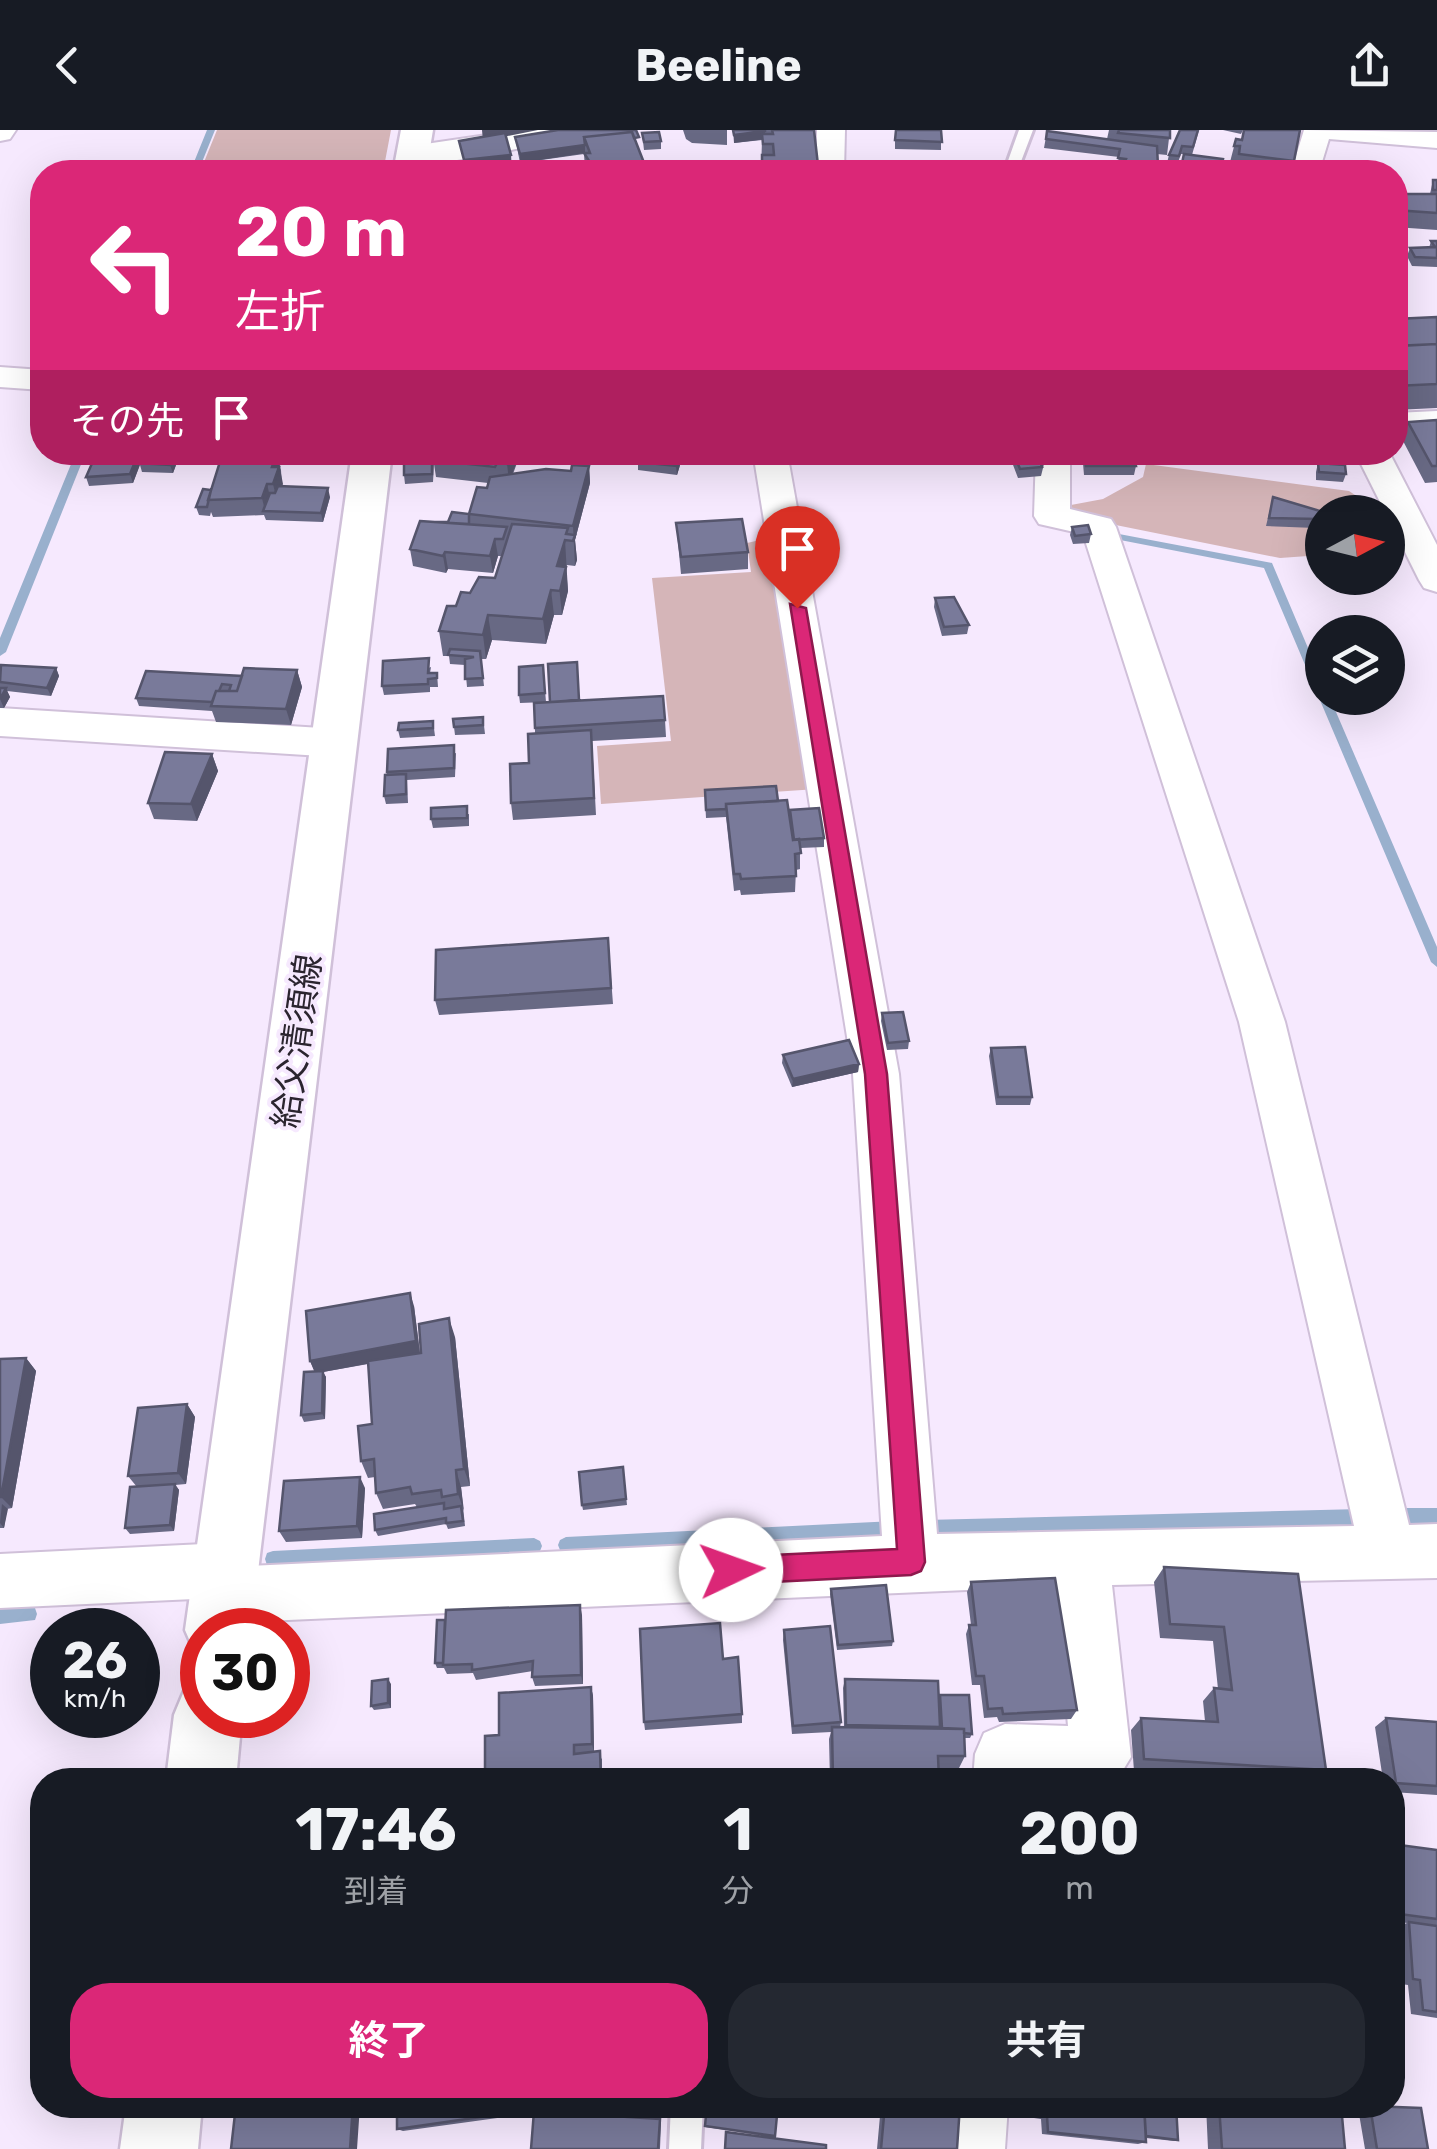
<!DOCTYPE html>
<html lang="ja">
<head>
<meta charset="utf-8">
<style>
  body { margin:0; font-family:Rubik,"Noto Sans JP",sans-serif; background:#242831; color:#f1f3f6; height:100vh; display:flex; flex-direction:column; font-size:38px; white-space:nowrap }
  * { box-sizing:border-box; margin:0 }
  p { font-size:32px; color:#9ea1a6 }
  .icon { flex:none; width:55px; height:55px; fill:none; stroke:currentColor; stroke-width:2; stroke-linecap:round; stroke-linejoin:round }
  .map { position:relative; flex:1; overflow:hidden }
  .side { position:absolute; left:30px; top:1638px; width:1375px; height:350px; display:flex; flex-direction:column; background:#171b24; border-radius:40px; box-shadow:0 10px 40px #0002 }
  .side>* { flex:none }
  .guide { position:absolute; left:30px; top:30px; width:1378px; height:305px; border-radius:40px; box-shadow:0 10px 40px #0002; background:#db2777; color:#fff; overflow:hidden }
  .needle { width:65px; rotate:83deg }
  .tools { position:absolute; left:1305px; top:365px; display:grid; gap:20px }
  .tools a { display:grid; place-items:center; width:100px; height:100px; border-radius:50%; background:#171b24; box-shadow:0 10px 40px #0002; font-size:50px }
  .speed { position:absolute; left:30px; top:1478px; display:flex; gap:20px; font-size:50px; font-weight:700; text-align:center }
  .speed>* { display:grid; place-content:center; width:130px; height:130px; border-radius:50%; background:#171b24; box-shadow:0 10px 40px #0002; line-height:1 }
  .speed small { font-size:25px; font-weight:400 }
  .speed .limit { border:15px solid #d22; background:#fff; color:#111 }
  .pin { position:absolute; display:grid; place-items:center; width:85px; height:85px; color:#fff; margin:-102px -42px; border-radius:50% 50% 50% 0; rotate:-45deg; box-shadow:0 0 10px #0007 }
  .pin .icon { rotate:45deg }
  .me { position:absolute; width:110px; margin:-55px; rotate:87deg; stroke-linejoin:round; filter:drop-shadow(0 0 8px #0008) }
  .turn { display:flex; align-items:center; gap:35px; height:210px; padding:0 40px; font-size:45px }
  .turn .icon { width:130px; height:130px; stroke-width:2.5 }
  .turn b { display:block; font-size:70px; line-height:85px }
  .then { display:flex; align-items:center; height:95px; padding:0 40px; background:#0003; gap:20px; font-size:38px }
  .eta { display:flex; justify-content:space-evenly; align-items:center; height:170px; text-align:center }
  .eta b { font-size:60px; font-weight:700; line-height:70px }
  .primary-button { display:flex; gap:20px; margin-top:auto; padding:20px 40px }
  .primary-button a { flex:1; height:115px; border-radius:40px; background:#db2777; color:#fff; font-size:40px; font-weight:700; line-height:115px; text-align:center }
  .primary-button a+a { background:#242831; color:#f1f3f6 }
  header { display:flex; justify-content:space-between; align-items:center; height:130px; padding:0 40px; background:#171b24; font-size:45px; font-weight:700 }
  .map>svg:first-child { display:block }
  .green { fill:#d5b5b8 }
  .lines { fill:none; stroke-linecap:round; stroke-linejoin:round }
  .stream { fill:#99b0cd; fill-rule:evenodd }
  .lane-casing { stroke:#d0c0d9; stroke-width:6 }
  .street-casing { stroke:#d0c0d9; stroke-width:4 }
  .secondary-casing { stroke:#d0c0d9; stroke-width:5 }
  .lane { fill:#fff; fill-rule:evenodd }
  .street { fill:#fff; fill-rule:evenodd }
  .secondary { fill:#fff; fill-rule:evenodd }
  .wall { fill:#686984 }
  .shaded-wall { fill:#55556c }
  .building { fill:#797a9a; stroke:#55556c; stroke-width:2.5 }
  .route { fill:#db2777; stroke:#8e194d; stroke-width:2.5 }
  .labels { text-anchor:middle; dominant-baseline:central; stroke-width:8; stroke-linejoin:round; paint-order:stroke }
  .street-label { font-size:35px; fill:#2b252f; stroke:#f6e9fe }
</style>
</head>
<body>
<header><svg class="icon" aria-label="back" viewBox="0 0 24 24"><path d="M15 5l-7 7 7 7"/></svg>Beeline<svg class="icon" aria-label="share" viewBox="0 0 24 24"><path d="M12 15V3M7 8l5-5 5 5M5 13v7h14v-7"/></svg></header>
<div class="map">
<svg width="1437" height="2019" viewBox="0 0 1437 2019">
  <rect width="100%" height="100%" fill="#f6e9fe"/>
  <!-- green -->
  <path class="green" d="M217,0H391L383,42H200Z
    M1146,334L1349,361L1355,365V382H1322V425L1280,428L1076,387L1071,375L1103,369L1143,347Z
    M760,410H772L817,659L601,674L597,616L671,611L652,448L751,442L747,413Z"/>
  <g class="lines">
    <!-- stream -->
    <path class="stream" d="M207,0H215L198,42H190Z
      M1437,298V304L1395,306V300Z
      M76,322H86L6,522L0,526V508Z
      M797,322H831L868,327L951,322H1020L1015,325L868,333L802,325Z
      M1119,404L1272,433L1322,551V568H1330L1437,817V837L1431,832L1264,438L1115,409L1114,407Z
      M1394,1378H1437V1394H1394L1388,1391L1386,1386L1388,1381Z
      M1361,1379L1367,1382L1369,1387L1367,1392L1361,1395L925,1406L919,1403L917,1398L919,1393L925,1390Z
      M895,1391L901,1394L903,1399L901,1404L895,1407L566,1423L560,1420L558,1415L560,1410L566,1407Z
      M534,1408L540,1411L542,1416L540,1421L534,1424L273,1437L267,1435L265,1429L267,1423L273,1421Z
      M29,1476L35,1478L37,1484L35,1490L0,1494V1478Z"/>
    <!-- lane casing -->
    <g class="lane-casing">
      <path id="lane" d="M1019,0H1033L1017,42H1004Z
        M671,1975H703L701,2019H669Z"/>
    </g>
    <!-- street casing -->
    <g class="street-casing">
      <path id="street" d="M0,0H16L10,9L0,11Z
        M521,0H578L564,8C534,14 415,47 398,25L412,16Z
        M817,0H845L844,42H816Z
        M1304,0L1437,2V18L1329,9L1319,42H1291Z
        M0,237L42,240V260L0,257Z
        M1437,281V301L1395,303V283Z
        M753,322H787L899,944L937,1404L1354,1396L1239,892L1083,404L1039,394L1034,386L1036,322H1070V379L1111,389L1116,397L1285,892L1409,1395L1437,1394V1448L1112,1455L1131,1627L1117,1650H973L975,1624L984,1603L1005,1594L1068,1596L1056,1456L221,1493L201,1485L194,1469L0,1478V1424L224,1413L244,1421L250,1436L882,1406L853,944Z
        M1355,322H1389L1437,415V462L1424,458L1419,450Z
        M0,578L337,599L351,603L357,613L351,623L337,627L0,606Z
        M942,1975H1008L1005,2019H939Z"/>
    </g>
    <!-- secondary casing -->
    <g class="secondary-casing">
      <path id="secondary" d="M401,0H433L426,42H393Z
        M352,322H392L251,1500H202V1526L195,1523L185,1500Z
        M202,1553V1585H242L236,1650H166L174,1585L184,1561Z
        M126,1975H202L198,2019H120Z"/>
    </g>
    <!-- lane -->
    <use href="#lane" class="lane"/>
    <!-- street -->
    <use href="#street" class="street"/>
    <!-- secondary -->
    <use href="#secondary" class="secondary"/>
  </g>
  <!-- wall -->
  <path class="wall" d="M683,0H727V15L692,13L686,9Z
    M733,0H814L818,42H761L762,10L734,13Z
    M895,0H944H941V20L895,19Z
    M1109,0H1170L1167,25L1157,24V42H1123L1124,37L1117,36L1119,27L1044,18L1047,1L1107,9Z
    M1199,0L1192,25L1181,24L1177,35L1167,33L1169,25Z
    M1223,0H1243L1241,4Z
    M642,3L661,11V19L644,20Z
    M515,7L639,16H637L646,42H586L585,40L584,24L520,33Z
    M1236,9L1242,10L1294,31L1291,42H1221L1235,39L1236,33L1230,32Z
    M1433,50H1437V100L1395,97V64H1430Z
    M1395,98L1402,109L1399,118H1395Z
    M1431,111H1437V137L1412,136L1407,126L1410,118H1429Z
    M1437,187V278L1395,280V189Z
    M1437,290V352L1425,353L1402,309L1408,292Z
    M97,322H142L143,325L179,327L173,343L142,342L140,335L133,353L89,356L86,347Z
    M204,322L277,323L281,340L282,357L330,367L323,392L266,390L264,385L213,387L211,382L210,386L199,385L196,377L211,360L221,328L205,327Z
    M432,322L433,329L521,322L513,344L571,341L589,336L590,353L575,410L577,430L575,436L567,435L566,438L568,461L562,485H554L546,514L492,510L486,529H481L484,556L467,557L465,535L450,534L449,526H443L439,501L456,476L470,463L495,448L502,426H498L493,443L448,439L446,443L413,436L410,419L448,392L469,384L487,358L488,353L436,347L434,334L433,352L405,354L404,345Z
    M526,322H586L582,332L527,329Z
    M684,322L677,345L638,340V332Z
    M1011,322H1043L1045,330L1041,346L1018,348L1010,327Z
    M1082,322H1133L1136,336L1134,345H1084Z
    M1318,333L1346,344L1343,352L1316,350V342Z
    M1273,367L1318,389L1315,398L1266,396Z
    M676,393L748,422V439L681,444Z
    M1072,397L1091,404L1089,413L1073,414L1070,405Z
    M935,468L969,495L967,504L942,506L934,477Z
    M543,535L546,572L520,573L519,565Z
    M431,537L430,543H437L438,557H430V562L384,565L382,556Z
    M0,538H56L59,546L51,566L7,561L10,567L4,578H0Z
    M297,540L302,557L291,595L216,592L212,581L139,576L136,568L242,546Z
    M579,570L665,590L666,607L592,611L596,685L513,690L511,673L529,633L535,603V598Z
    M483,587L485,604L455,605L454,597Z
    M433,591L435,606L400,608L398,600Z
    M456,623L455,647L407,650L408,673L386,674L384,666L387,642Z
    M212,624L218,641L197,691L154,689L148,673Z
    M705,669L778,671L790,686L824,708V717L800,718V739L796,740L795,762L741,765L740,760L734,761L726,687L706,688Z
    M469,684V696L433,698L431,689Z
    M608,808L613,874L439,885L435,870Z
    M882,883L909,911L908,919L887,920L881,891Z
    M991,918L1032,967L1030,975H996L989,926Z
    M783,925L859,934L858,942L792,957L782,933Z
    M414,1176L420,1223L455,1207L470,1356L461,1357L465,1396L448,1399L446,1394L378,1406L375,1400L417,1377L415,1374L383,1379L376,1363L375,1347L368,1348L361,1331L372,1294L368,1234L323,1242L326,1247L325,1289L304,1292L301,1285L315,1242L310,1231Z
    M26,1228L36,1241L12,1378L7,1379L4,1398H0V1229Z
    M187,1274L195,1287L186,1354L175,1355L179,1360L174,1401L130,1404L125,1398L137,1357L128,1346Z
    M623,1337L627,1375L583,1380L582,1375Z
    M365,1358L362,1408L286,1412L279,1401Z
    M1164,1437L1298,1444L1326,1640L1313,1650L1134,1641L1131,1600L1141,1588L1205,1591L1203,1571L1214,1558L1218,1559L1213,1511L1160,1508L1154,1452Z
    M971,1452L1077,1580L1071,1589L999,1592L997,1587L984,1588L980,1555H972L966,1504L969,1495H971L967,1462Z
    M831,1459L893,1511L892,1516L837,1520L830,1464Z
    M582,1485L583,1554L535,1556L532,1547L533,1541L476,1550L473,1543L447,1544L444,1538H437L435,1533Z
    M784,1500L841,1592L840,1597H844L843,1558L845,1549L939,1567L972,1604L970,1608H964L965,1626L959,1638H939V1650H830L829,1609L831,1602L792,1604L783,1510Z
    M723,1529L742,1584V1593L645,1600L644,1592Z
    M391,1554V1578L374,1580L371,1576Z
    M591,1557L593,1566L594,1622L602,1629V1650H485L499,1605Z
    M1386,1588L1437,1592V1665L1392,1662V1650H1383L1375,1597Z
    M1392,1714L1437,1720V1888L1411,1884L1408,1855L1401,1854L1397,1797L1407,1793L1392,1791Z
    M397,1975H554V1980L541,1982L661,1993L660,2019H531L534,1983L403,2001L397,1999Z
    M778,1975L774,2007L705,1997V1996Z
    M881,1975H960L957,2019H877Z
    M1034,1975H1176L1178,2010L1174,2011L1146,2008V2012L1138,2014L1042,2004L1041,1989L1034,1988Z
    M1206,1975H1341L1345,2019H1208Z
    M1370,1976L1428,2019H1365L1358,1978Z"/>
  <!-- shaded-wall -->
  <path class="shaded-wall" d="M482,0H538L483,11Z
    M765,1V9L734,13V5Z
    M585,15V23L520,33V24Z
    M511,25L512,41L465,42L464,30Z
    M646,38V42H605Z
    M139,322H142L143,326L133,353L130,344Z
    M175,322H178L179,327L173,343L170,335Z
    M512,322H521L509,351L507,334Z
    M681,322H684L677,345L676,336Z
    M277,323L283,354L277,371L273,354L272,337Z
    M589,336L590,353L575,410L577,430L575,436L573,396Z
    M267,354L271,371L265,381L262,368Z
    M328,358L330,367L323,392L321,383Z
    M495,409L498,426L493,443L490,426Z
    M565,410L568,461L562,485L557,436Z
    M445,422L448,439L446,443L443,426Z
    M551,460L554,485L546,514L543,489Z
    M488,485L492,510L486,529L483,505Z
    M56,538L59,546L51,566L47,558Z
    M297,540L302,557L291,595L286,579Z
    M6,558L10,567L4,578L0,569Z
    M212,624L218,641L197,691L191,674Z
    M859,934L858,942L792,957L793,949Z
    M410,1163L414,1176L420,1224L323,1242L326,1247L325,1289L322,1283L315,1243L310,1231Z
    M449,1188L455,1207L470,1356L464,1339Z
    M26,1228L36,1241L12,1378L1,1367Z
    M187,1274L195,1287L186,1354L178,1343Z
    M456,1340L461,1357L464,1381L458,1364Z
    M360,1347L365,1358L362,1408L357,1396Z
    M175,1354L179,1360L174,1401L170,1395Z
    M2,1374L8,1379L4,1398L0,1393Z
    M580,1475L582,1485L583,1554L581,1545Z
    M388,1549L391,1554V1578L388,1573Z
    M591,1557L593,1566L594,1622L592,1614Z
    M353,1975H360L357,2019H350Z"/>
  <!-- building -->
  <path class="building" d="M558,0H636L639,7L634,8L632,2L584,7L585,15L520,24L515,7Z
    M733,0H765V1L734,5Z
    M772,0H814L818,35H762V25H774L773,14H763L762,4H773Z
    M896,0H941L942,12L895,10Z
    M1119,0H1170V8L1118,3Z
    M1180,0H1198L1193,17L1182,16L1179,26L1169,25Z
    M1244,0H1300L1294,31L1239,24L1240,16H1234L1236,9L1242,10Z
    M1047,1L1157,16L1158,36L1124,34L1126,29L1118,28L1120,19L1046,9Z
    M632,2L646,38L596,42L584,23H590L584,7Z
    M659,2L661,11L644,12L642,3Z
    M505,3L511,25L464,30L459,11Z
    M1184,24L1223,29L1220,42H1180Z
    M1241,33L1290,40V42H1221L1222,37L1238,40Z
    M515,34L518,42H456L455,41Z
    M936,36L961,38L962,42H936Z
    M1433,50H1437V60H1433Z
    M1395,64H1437V83L1395,80Z
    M1395,98L1402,109L1395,110Z
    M1431,111H1437V128L1415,127L1410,118L1435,117Z
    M1437,187V214L1399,216L1395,209V189Z
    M1437,214V254L1395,256V216Z
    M1437,290V336H1432L1408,292Z
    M97,322H139L130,344L86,347Z
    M144,322H175L170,335L139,333Z
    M223,322L277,323L272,337H279L273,354H267L262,368L208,370Z
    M432,322V344L404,345V323Z
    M437,322H512L507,334L497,333L495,337L433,330Z
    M641,322H681L676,336L638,332Z
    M1013,322H1043L1045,330L1040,331L1042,337L1020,339Z
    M1084,322H1133L1136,336H1086Z
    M1318,333L1345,335L1346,344L1319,342Z
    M572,335L589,336L573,396L469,384L477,357L487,358L490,347L546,339L571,341Z
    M278,356L328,358L321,383L263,381L270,363H275Z
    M203,359L211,360L207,377H196Z
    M1273,367L1320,381L1318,389L1269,388Z
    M452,382L469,384V394L434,392H448Z
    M742,389L748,422L681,427L676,393Z
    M420,391L507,397L503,409H495L490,426L445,422L443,426L410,419Z
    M512,394L568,398L566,404L575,405L573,411L565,410L557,436L566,437L560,461L551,460L543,489L488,485L483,505L439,501L447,476H456L461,462L470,463L479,447L495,448Z
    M1088,395L1091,404L1075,406L1072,397Z
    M954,467L969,495L944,497L935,468Z
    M450,519L480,521L483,548L465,549V529L474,527L448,525Z
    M429,528L428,543H437V548L428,549V554L382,556L383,531Z
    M577,532L579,570L550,572L548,534Z
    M1,535L56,538L47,558L0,552Z
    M543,535L545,563L519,565V537Z
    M244,538L297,540L286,579L211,576L216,561H237Z
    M146,541L242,546L237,561H229L231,555L222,554L219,561H216L212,572L136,568Z
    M0,558H6L0,569Z
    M663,566L665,590L535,598L534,573Z
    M483,587V595L454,597L453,589Z
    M433,591V598L398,600L399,593Z
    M591,600L594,668L511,673L510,634L529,633L528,604Z
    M454,615V638L387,642L388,619Z
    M165,622L212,624L191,674L148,673Z
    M406,644V664L384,666L385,645Z
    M776,656L778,671L726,674V679L706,680L705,660Z
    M787,670L793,710L799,709L801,723L795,724L796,746L741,749L740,744H734L726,674Z
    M467,676V688L431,689V678Z
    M819,678L824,708L794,710L790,680Z
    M608,808L611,858L435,870L436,820Z
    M903,882L909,911L888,913L882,883Z
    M849,910L859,934L793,949L783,925Z
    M1025,917L1032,967H998L991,918Z
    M410,1163L416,1211L310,1231L306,1181Z
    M449,1188L464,1339L456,1340L458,1364L442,1367L441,1360L412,1364L410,1357L376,1363L374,1329L361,1331L358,1296L372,1294L368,1231L421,1223L419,1194Z
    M26,1228L1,1367H0V1229Z
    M323,1241L322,1283L301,1285L304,1242Z
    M187,1274L178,1343L128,1346L138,1278Z
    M623,1337L626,1369L582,1375L579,1342Z
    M360,1347L357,1396L279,1401L284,1351Z
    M175,1354L170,1395L125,1398L130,1357Z
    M444,1373V1379L461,1376L463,1391L446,1393V1388L375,1400L374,1384Z
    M1164,1437L1298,1444L1326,1640L1144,1629L1141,1588L1218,1592L1214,1558L1232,1560L1224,1497L1170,1494Z
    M1055,1448L1077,1580L1003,1584L1002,1578L988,1579L984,1546H976L969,1495H976L971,1452Z
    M886,1455L893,1511L838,1515L831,1459Z
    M580,1475L581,1545L532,1547L533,1531L472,1540V1534L443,1535L446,1480Z
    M437,1490H445L443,1533H435Z
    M720,1493L723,1529L738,1527L742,1584L644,1592L640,1499Z
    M830,1496L841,1592L793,1596L784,1500Z
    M388,1549V1573L371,1576L372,1551Z
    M845,1549L938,1551L940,1597L846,1595Z
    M591,1557L592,1614L574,1615V1624L600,1621L601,1650H485V1606L499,1605V1563Z
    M940,1565H969L972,1604L964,1603V1599L942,1598Z
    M1386,1588L1437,1592V1656L1396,1653Z
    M832,1597L964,1599L965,1626H938L939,1650H833Z
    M1030,1640L1088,1644V1650H1031Z
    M1094,1645L1179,1650H1094Z
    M1392,1714L1437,1720V1789L1392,1783Z
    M1409,1792L1437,1796V1882L1423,1880L1420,1850L1413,1849Z
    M236,1975H353L350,2019H231Z
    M397,1975H551V1977L397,1999Z
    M707,1975H778L775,2006L705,1996Z
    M885,1975H960L957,2019H881Z
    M1040,1975H1144L1146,2012L1048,2002L1047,1986L1040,1985Z
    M1144,1975H1176L1178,2010L1146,2006Z
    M1219,1975H1341L1345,2019H1222Z
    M1370,1976L1421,1978L1428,2019H1377Z
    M534,1981L660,1989L658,2019H531Z
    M726,2002L826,2015V2019H725Z"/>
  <!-- route -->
  <path class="route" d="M790,474L806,478L887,944L925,1432L921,1441L911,1445L731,1454L721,1450L717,1440L721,1431L731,1427L897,1419L865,944Z"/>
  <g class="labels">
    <!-- street labels -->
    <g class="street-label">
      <text transform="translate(297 911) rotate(-82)">給父清須線</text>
    </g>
  </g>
</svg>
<div class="tools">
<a><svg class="needle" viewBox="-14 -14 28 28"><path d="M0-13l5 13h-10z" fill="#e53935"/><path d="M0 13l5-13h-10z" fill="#9ea1a6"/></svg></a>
<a><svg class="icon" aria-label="layers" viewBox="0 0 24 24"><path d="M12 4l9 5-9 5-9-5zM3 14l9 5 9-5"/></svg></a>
</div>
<div class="speed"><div>26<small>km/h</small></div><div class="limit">30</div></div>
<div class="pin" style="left:797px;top:478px;background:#d93025"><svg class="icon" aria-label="arrive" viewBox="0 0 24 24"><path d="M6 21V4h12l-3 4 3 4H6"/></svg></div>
<svg class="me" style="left:731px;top:1440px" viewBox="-20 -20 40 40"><circle r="19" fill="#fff"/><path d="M0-13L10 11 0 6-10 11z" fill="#db2777"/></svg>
<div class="guide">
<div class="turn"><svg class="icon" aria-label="left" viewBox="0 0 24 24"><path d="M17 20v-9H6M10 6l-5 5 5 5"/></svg><div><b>20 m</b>左折</div></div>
<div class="then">その先<svg class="icon" aria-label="arrive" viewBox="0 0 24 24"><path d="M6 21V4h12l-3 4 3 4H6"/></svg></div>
</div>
<section class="side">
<div class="eta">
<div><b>17:46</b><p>到着</p></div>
<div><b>1</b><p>分</p></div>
<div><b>200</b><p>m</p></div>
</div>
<div class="primary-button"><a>終了</a><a>共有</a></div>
</section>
</div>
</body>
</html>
